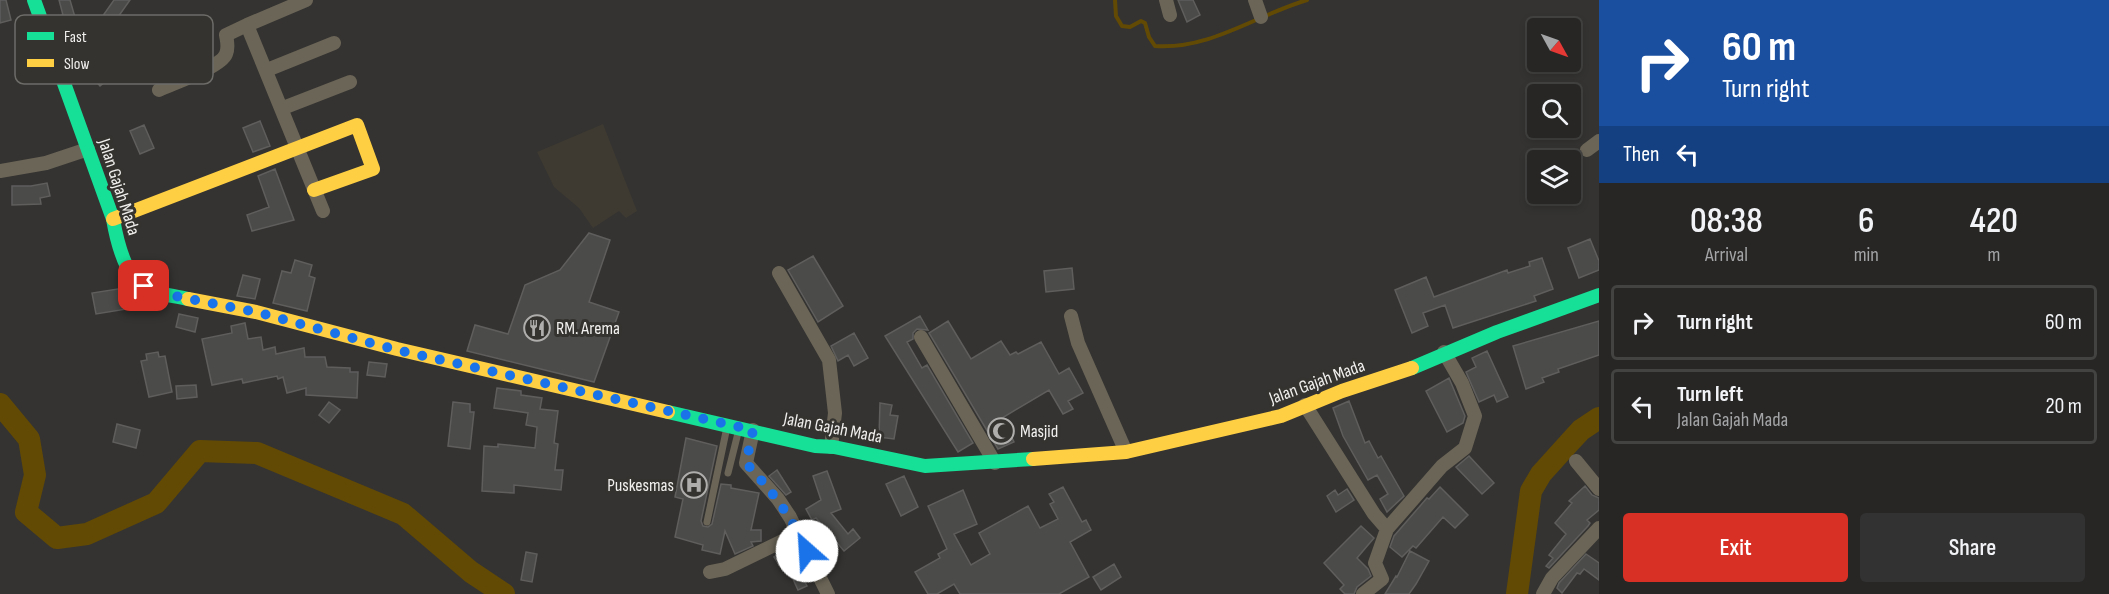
<!DOCTYPE html>
<html lang="en">
<head>
<meta charset="utf-8">
<style>
  body { margin:0; font-family:"Sofia Sans Condensed",sans-serif; background:#333232; color:#f1f3f6; height:100vh; display:flex; flex-direction:column; font-size:22px; white-space:nowrap }
  * { box-sizing:border-box; margin:0 }
  p { font-size:20px; color:#a4a5a7 }
  .icon { flex:none; width:33px; height:33px; fill:none; stroke:currentColor; stroke-width:2; stroke-linecap:round; stroke-linejoin:round }
  .map { position:relative; flex:1; overflow:hidden }
  .panel { display:flex; flex-direction:column; background:#272625; width:510px }
  .panel>* { flex:none }
  .banner { background:#1a4fa0; color:#fff; overflow:hidden }
  .needle { width:39px; rotate:130deg }
  .buttons { position:absolute; left:1527px; top:18px; display:grid; gap:12px }
  .buttons a { display:grid; place-items:center; width:54px; height:54px; border-radius:6px; background:#272625; box-shadow:0 3px 9px #0003,0 0 0 2px #434342; font-size:30px }
  .pin { position:absolute; display:grid; place-items:center; width:51px; height:51px; color:#fff; margin:-26px; border-radius:12px; box-shadow:0 3px 9px #0006 }
  .me { position:absolute; width:66px; margin:-33px; rotate:334deg; stroke-linejoin:round; filter:drop-shadow(0 0 4px #0008) }
  .turn { display:flex; align-items:center; gap:21px; height:126px; padding:0 24px; font-size:27px }
  .turn .icon { width:78px; height:78px; stroke-width:2.5 }
  .turn b { display:block; font-size:42px; line-height:51px }
  .then { display:flex; align-items:center; height:57px; padding:0 24px; background:#0003; gap:12px; font-size:22px }
  .eta { display:flex; justify-content:space-evenly; align-items:center; height:102px; text-align:center }
  .eta b { font-size:36px; font-weight:600; line-height:42px }
  .primary-button { display:flex; gap:12px; margin-top:auto; padding:12px 24px }
  .primary-button a { flex:1; height:69px; border-radius:6px; background:#d93025; color:#fff; font-size:24px; font-weight:600; line-height:69px; text-align:center }
  .primary-button a+a { background:#333232; color:#f1f3f6 }
  ul { padding:0; list-style:none }
  li { display:flex; align-items:center; gap:18px; height:75px; margin:0 12px 9px; padding:0 12px; border:3px solid #434342; border-radius:6px }
  li div { flex:1 }
  li b { display:block; font-size:22px }
  li em { font-style:normal }
  main { display:flex; flex:1; min-height:0 }
  .map>svg:first-child { display:block }
  .built { fill:#3e3a32 }
  .lines { fill:none; stroke-linecap:round; stroke-linejoin:round }
  .stream { stroke:#634a04; stroke-width:4 }
  .river { stroke:#634a04; stroke-width:22 }
  .building { fill:#4b4b49; stroke:#5f5e5d; stroke-width:1.5 }
  .lane { stroke:#6b6557; stroke-width:7 }
  .street { stroke:#6b6557; stroke-width:14 }
  .fast { stroke:#16e098; stroke-width:14 }
  .slow { stroke:#ffcf43; stroke-width:14 }
  .route { stroke:#1a73e8; stroke-width:10; stroke-dasharray:0 18 }
  .labels { text-anchor:middle; dominant-baseline:central; stroke-width:6; stroke-linejoin:round; paint-order:stroke }
  .street-label { font-size:18px; fill:#f1f0ee; stroke:#353330 }
  .poi-label { font-size:18px; fill:#f1f0ee; stroke:#353330; text-anchor:start }
  .key { fill:#353330; stroke:#6d6c69; stroke-width:1.5 }
  .key-label { font-size:16px; fill:#f1f0ee }
</style>
</head>
<body>
<main>
<div class="map">
<svg width="1599" height="594" viewBox="0 0 1599 594">
  <rect width="100%" height="100%" fill="#343331"/>
  <!-- built -->
  <path class="built" d="M603,124L637,211L626,218L619,211L593,228L579,208L554,187L537,152Z"/>
  <g class="lines">
    <!-- stream -->
    <path class="stream" d="M1115,0L1116,16L1122,26L1130,27L1141,21L1145,23L1149,37L1155,46C1210,50 1256,15 1307,0"/>
    <!-- river -->
    <path class="river" d="M0,404L29,439L35,475L26,512L57,538L87,534L156,503L200,451L257,453L403,514L471,572L504,594
      M1517,594L1531,491L1541,474L1569,443L1581,430L1599,418"/>
  </g>
  <!-- building -->
  <path class="building" d="M0,0H6L11,20L0,23Z
    M59,0H70L79,31L60,36L55,17L63,15Z
    M114,0H130L101,41L123,67L100,86L83,66L73,58Z
    M1178,0H1193L1200,15L1187,22Z
    M260,121L270,146L253,152L243,128Z
    M144,125L154,148L140,154L130,131Z
    M275,169L294,220L252,231L247,215L269,207L258,176Z
    M47,183L50,196L40,198L41,204L12,205V186H31Z
    M589,233L610,240L589,302L619,312L594,382L467,351L475,325L508,334L525,285L560,270Z
    M1590,239L1599,261V270L1579,278L1568,248Z
    M813,256L843,306L818,322L788,270Z
    M1542,258L1553,289L1534,296L1536,301L1453,328L1445,305L1423,313L1428,326L1412,333L1395,290L1426,277L1434,297L1507,270L1508,273L1530,266L1529,262Z
    M295,260L312,265L309,276L315,278L307,311L273,303L282,271L291,273Z
    M1072,268L1074,289L1046,292L1044,271Z
    M243,275L260,279L255,299L237,296Z
    M124,288L127,309L96,314L92,293Z
    M179,314L198,318L195,332L176,327Z
    M920,316L928,330L917,329L913,333V339L907,342L922,368L927,365L973,443L958,452L885,336Z
    M948,321L971,359L1001,341L1010,355L1016,352L1018,354L1041,342L1059,374L1069,368L1083,393L1068,401L1073,409L1063,414L1049,390L1002,418L1014,442L998,449L929,333Z
    M1599,321V355L1558,369L1559,372L1542,378L1544,382L1526,389L1513,346Z
    M245,323L248,339L261,337L263,350L275,347L276,354L304,348L305,357H325L327,367L350,368V372H358L357,398L306,395V388L287,393L283,377L278,379L277,376L243,383L242,379L212,385L202,339L232,333L231,326Z
    M854,333L868,358L854,366L848,355L838,361L831,346Z
    M1487,351L1508,397L1497,402L1494,395L1479,402L1466,372L1476,367L1472,358Z
    M158,352L159,357L165,356L172,392L149,397L141,361L147,360L146,354Z
    M369,362L387,364L385,377L367,375Z
    M1449,378L1465,416L1463,423L1447,432L1426,391Z
    M196,385L197,397L177,399L176,386Z
    M497,388L521,391V395L542,398L540,409L558,411L554,443L558,444L555,470H563L561,490L514,485V493L482,491L484,446L498,447V444L535,448L537,427L526,425L528,413L494,408Z
    M1349,401L1365,443L1369,441L1378,458L1381,456L1404,496L1387,512L1380,499L1388,494L1377,475L1368,480L1343,436L1333,408Z
    M329,402L340,410L329,423L319,415Z
    M453,402L470,404V412H474L470,449L448,446Z
    M880,403L892,405L890,415L898,416L894,439L879,437Z
    M117,424L140,430L136,448L113,442Z
    M686,438L717,446L701,521L703,526L708,527L712,524L721,484L731,485V488L759,493L751,530H761V541L751,542L753,546L735,554L725,531L720,554L702,550L703,545L675,537L683,499L675,497Z
    M1469,456L1494,483L1482,494L1456,467Z
    M777,470L791,492L786,495L769,476Z
    M827,471L841,509L831,513L848,534L853,529L860,538L844,551L816,518L812,520L806,509L821,500L813,476Z
    M904,476L918,507L901,516L886,484Z
    M1585,486L1592,495L1599,498V510L1587,520L1590,523L1588,526L1549,568L1546,566L1553,558L1549,555L1566,534L1555,523L1572,503L1569,501Z
    M1063,487L1082,522L1086,520L1091,530L1070,542L1089,577L1059,594H960L954,584L937,594H928L915,572L940,558L938,554L947,549L928,506L963,490L977,524L954,534L971,565L990,554L979,533L1028,506L1040,528L1058,519L1050,504L1054,502L1049,494Z
    M1440,487L1468,515L1455,528L1443,517L1416,548L1413,546L1402,557L1390,547L1394,536L1427,498L1429,499Z
    M1347,489L1354,500L1336,512L1327,496L1335,490L1338,495Z
    M1361,526L1374,538L1357,558L1368,569L1371,576L1357,587L1354,594H1345L1340,589L1344,585L1324,563Z
    M786,549L807,586L798,590L788,568L783,571L774,557Z
    M1410,551L1429,561L1416,584L1409,594H1385L1396,576L1397,577Z
    M526,552L537,554L532,582L521,580Z
    M1586,554L1599,563V580L1584,569L1580,574L1577,573L1562,593L1557,588L1559,583Z
    M1114,564L1121,577L1101,590L1093,577Z"/>
  <g class="lines">
    <!-- lane -->
    <path class="lane" d="M728,473L739,429
      M707,522L727,427"/>
    <!-- street -->
    <path class="street" d="M306,0L247,25L323,211
      M1166,0L1170,15
      M1255,0L1261,17
      M267,70L334,43
      M159,90C174,83 221,67 226,54C229,47 227,41 226,35L247,25
      M283,108L350,82
      M1587,150L1599,141
      M0,171L46,163L88,149
      M779,273L829,360L835,413L831,447
      M1071,316L1078,343L1126,452
      M921,337L995,463
      M1305,405L1374,514L1387,529L1375,563L1382,579L1363,594
      M753,430L746,463L778,499L790,517L828,594
      M1576,461L1599,489
      M1387,529L1442,466L1465,448L1475,416L1462,383L1444,352
      M710,572L725,569L799,533
      M1543,594L1552,578L1599,528"/>
    <!-- fast -->
    <path class="fast" d="M34,0L113,219C117,242 126,283 151,291C163,295 176,296 188,299
      M1412,368L1497,332L1599,295
      M668,412L815,446L834,447L925,466L1033,459"/>
    <!-- slow -->
    <path class="slow" d="M113,219L357,125L373,169L314,190
      M188,299L256,312L397,349L668,412
      M1033,459L1126,452L1281,416L1342,391L1412,368"/>
  </g>
  <g class="lines">
    <!-- route -->
    <path class="route" d="M144,286L149,291L256,312L397,350L753,430L746,463C771,490 792,517 807,551"/>
  </g>
  <!-- icons -->
  <defs>
    <g id="restaurant-ring" transform="scale(1.35)"><circle r="9.5" fill="#353330" stroke="#afaeac" stroke-width="1.5"/><path d="M-5-6h1v4h1v-4h1v4h1v-4h1v5L-1.5 .5V6h-2V.5L-5-1ZM5-6V6H3V1.5H1.5Q1.5-4 5-6Z" fill="#afaeac"/></g>
    <g id="mosque-ring" transform="scale(1.35)"><circle r="9.5" fill="#353330" stroke="#afaeac" stroke-width="1.5"/><path d="M3.5-4.9A6 6 0 1 0 3.5 4.9A5 5 0 1 1 3.5-4.9Z" fill="#afaeac"/></g>
    <g id="hospital-ring" transform="scale(1.35)"><circle r="9.5" fill="#353330" stroke="#afaeac" stroke-width="1.5"/><path d="M-5-5h3v3.5h4V-5h3V5h-3V1.5h-4V5h-3Z" fill="#afaeac"/></g>
  </defs>
  <g fill-rule="evenodd">
    <use href="#restaurant-ring" x="537" y="328"/>
    <use href="#mosque-ring" x="1001" y="431"/>
    <use href="#hospital-ring" x="694" y="485"/>
  </g>
  <g class="labels">
    <!-- street labels -->
    <g class="street-label">
      <text transform="translate(119 187) rotate(72)">Jalan Gajah Mada</text>
      <text transform="translate(1317 382) rotate(-20)">Jalan Gajah Mada</text>
      <text transform="translate(833 428) rotate(11)">Jalan Gajah Mada</text>
    </g>
    <!-- poi labels -->
    <g class="poi-label">
      <text x="556" y="328">RM. Arema</text>
      <text x="1020" y="431">Masjid</text>
      <text x="674" y="485" text-anchor="end">Puskesmas</text>
    </g>
  </g>
  <!-- legend -->
  <rect x="15" y="15" width="198" height="69" rx="9" class="key"/>
  <rect x="27" y="32" width="27" height="8" fill="#16e098"/>
  <rect x="27" y="59" width="27" height="8" fill="#ffcf43"/>
  <g class="key-label">
    <text x="64" y="42">Fast</text>
    <text x="64" y="69">Slow</text>
  </g>
</svg>
<div class="buttons">
<a><svg class="needle" viewBox="-14 -14 28 28"><path d="M0-13l5 13h-10z" fill="#e53935"/><path d="M0 13l5-13h-10z" fill="#a4a5a7"/></svg></a>
<a><svg class="icon" aria-label="search" viewBox="0 0 24 24"><circle cx="10" cy="10" r="6"/><path d="M15 15l6 6"/></svg></a>
<a><svg class="icon" aria-label="layers" viewBox="0 0 24 24"><path d="M12 4l9 5-9 5-9-5zM3 14l9 5 9-5"/></svg></a>
</div>
<div class="pin" style="left:144px;top:286px;background:#d93025"><svg class="icon" aria-label="arrive" viewBox="0 0 24 24"><path d="M6 21V4h12l-3 4 3 4H6"/></svg></div>
<svg class="me" style="left:807px;top:551px" viewBox="-20 -20 40 40"><circle r="19" fill="#fff"/><path d="M0-13L10 11 0 6-10 11z" fill="#1a73e8"/></svg>
</div>
<section class="panel">
<div class="banner">
<div class="turn"><svg class="icon" aria-label="right" viewBox="0 0 24 24"><path d="M7 20v-9h11M14 6l5 5-5 5"/></svg><div><b>60 m</b>Turn right</div></div>
<div class="then">Then<svg class="icon" aria-label="left" viewBox="0 0 24 24"><path d="M17 20v-9H6M10 6l-5 5 5 5"/></svg></div>
</div>
<div class="eta">
<div><b>08:38</b><p>Arrival</p></div>
<div><b>6</b><p>min</p></div>
<div><b>420</b><p>m</p></div>
</div>
<ul>
<li><svg class="icon" aria-label="right" viewBox="0 0 24 24"><path d="M7 20v-9h11M14 6l5 5-5 5"/></svg><div><b>Turn right</b></div><em>60 m</em></li>
<li><svg class="icon" aria-label="left" viewBox="0 0 24 24"><path d="M17 20v-9H6M10 6l-5 5 5 5"/></svg><div><b>Turn left</b><p>Jalan Gajah Mada</p></div><em>20 m</em></li>
</ul>
<div class="primary-button"><a>Exit</a><a>Share</a></div>
</section>
</main>
</body>
</html>
